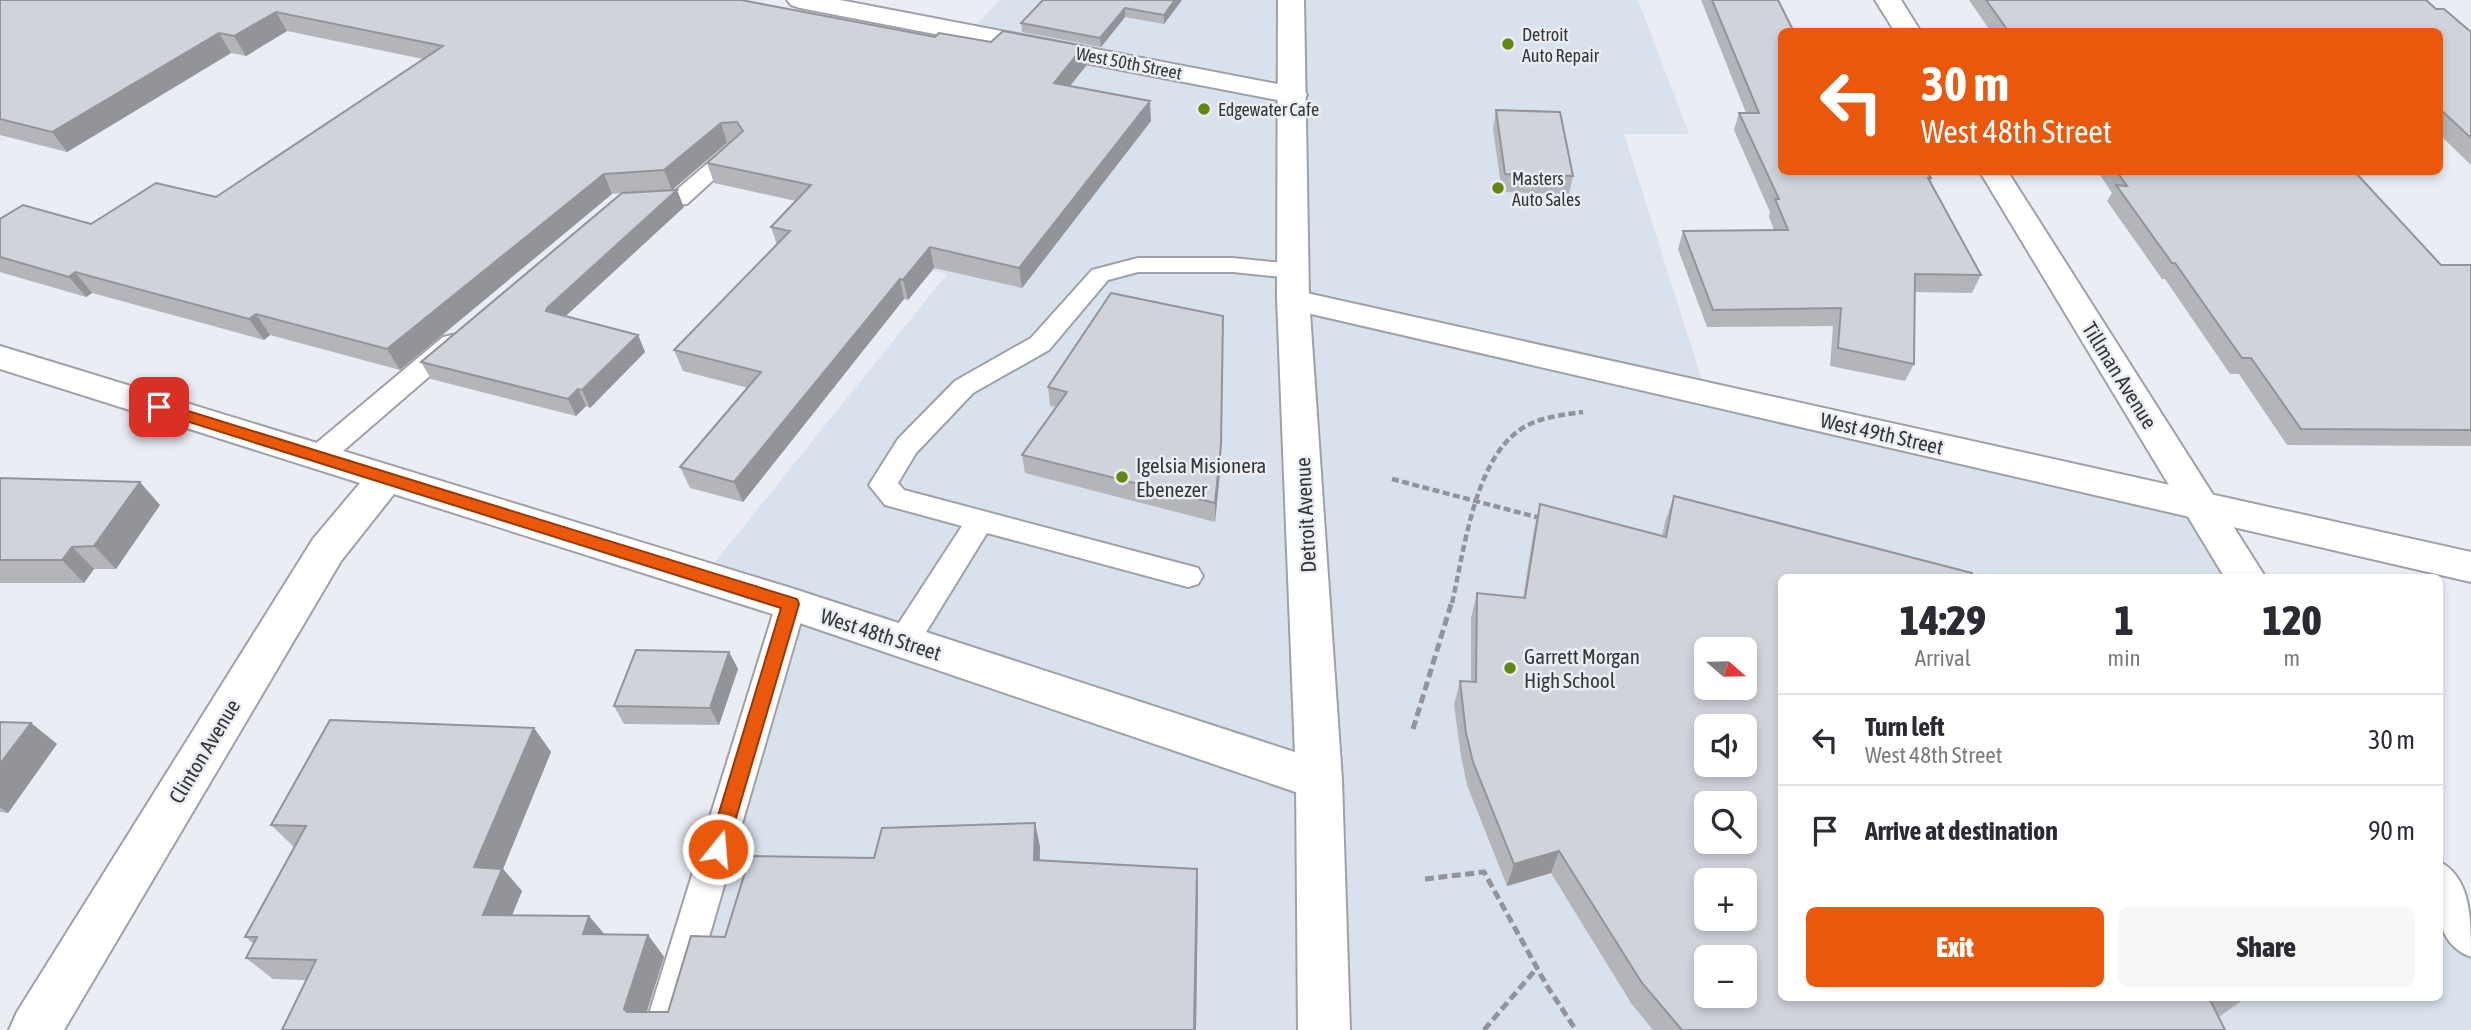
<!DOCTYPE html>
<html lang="en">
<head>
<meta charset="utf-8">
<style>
  body { margin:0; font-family:"Asap Condensed",sans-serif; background:#f7f7f7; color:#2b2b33; height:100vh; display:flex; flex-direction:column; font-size:26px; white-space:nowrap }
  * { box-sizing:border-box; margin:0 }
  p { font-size:23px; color:#7c7c81 }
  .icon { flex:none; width:38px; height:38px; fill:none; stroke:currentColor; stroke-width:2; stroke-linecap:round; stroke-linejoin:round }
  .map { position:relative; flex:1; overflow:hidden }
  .side { position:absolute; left:1778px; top:574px; width:665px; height:427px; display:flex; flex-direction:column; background:#fff; border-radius:10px; box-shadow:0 4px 10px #0003 }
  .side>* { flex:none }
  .top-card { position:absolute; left:1778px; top:28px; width:665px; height:147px; border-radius:10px; box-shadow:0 4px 10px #0003; background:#ea580c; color:#fff; overflow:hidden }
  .needle { width:46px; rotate:110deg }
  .buttons { position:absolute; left:1694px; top:637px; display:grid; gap:14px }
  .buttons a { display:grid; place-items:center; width:63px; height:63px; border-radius:10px; background:#fff; box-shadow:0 4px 10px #0003; font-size:35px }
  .pin { position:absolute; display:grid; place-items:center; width:60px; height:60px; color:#fff; margin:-30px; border-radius:14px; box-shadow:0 4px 10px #0006 }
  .me { position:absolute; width:77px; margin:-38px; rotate:17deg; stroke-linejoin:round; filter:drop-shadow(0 0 5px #0008) }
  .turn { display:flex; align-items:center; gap:24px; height:147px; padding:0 28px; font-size:32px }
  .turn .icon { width:91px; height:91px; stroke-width:2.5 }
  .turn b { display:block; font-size:49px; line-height:60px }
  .eta { display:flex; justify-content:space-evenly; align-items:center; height:119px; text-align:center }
  .eta b { font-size:42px; font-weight:800; line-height:49px }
  .cta { display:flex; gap:14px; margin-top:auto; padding:14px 28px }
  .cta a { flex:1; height:80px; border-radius:10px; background:#ea580c; color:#fff; font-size:28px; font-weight:800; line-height:80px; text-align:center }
  .cta a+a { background:#f7f7f7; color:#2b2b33 }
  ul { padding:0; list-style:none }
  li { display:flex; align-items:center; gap:21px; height:91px; padding:0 28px; border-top:2px solid #e1e1e2 }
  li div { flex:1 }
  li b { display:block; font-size:26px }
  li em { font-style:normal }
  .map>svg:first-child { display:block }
  .built { fill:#d9e1ec; fill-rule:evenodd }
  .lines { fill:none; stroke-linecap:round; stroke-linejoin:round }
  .service-casing { stroke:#9ea1a7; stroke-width:4 }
  .minor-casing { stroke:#9ea1a7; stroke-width:4 }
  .tertiary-casing { stroke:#9ea1a7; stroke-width:4 }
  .primary-casing { stroke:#9ea1a7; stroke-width:4 }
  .path-far1 { stroke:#929499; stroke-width:4.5; stroke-dasharray:7 3.5; stroke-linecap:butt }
  .path { stroke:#929499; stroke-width:5; stroke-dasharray:9 4.5; stroke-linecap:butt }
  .service { fill:#fff; fill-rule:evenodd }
  .minor { fill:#fff; fill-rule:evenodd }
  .tertiary { fill:#fff; fill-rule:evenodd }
  .primary { fill:#fff; fill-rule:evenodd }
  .wall { fill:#b3b5bb }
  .shaded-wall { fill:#929499 }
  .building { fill:#d0d3da; stroke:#929499; stroke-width:2; fill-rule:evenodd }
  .route { fill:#ea580c; stroke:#983908; stroke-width:2 }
  .poi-dot { fill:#608813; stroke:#eaedf4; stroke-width:2.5 }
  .labels { text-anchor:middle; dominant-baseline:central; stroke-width:5; stroke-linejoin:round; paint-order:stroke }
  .far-poi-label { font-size:18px; fill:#343638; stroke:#eaedf4; text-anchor:start }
  .far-street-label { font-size:18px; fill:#343638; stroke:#eaedf4 }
  .street-label { font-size:21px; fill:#343638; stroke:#eaedf4 }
  .poi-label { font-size:21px; fill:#343638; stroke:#eaedf4; text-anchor:start }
</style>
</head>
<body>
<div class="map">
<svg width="2471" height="1030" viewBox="0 0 2471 1030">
  <rect width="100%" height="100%" fill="#eaedf4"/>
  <!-- built -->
  <path class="built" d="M1000,0H1638L1689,134H1624L1706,393L2200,505L2246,577L1782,578V998H2440V884L2471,934V1030H663L791,605L703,577L947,274L872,256L969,32ZM1706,649H1745V688H1706ZM1706,726H1745V765H1706ZM1706,803H1745V842H1706ZM1706,880H1745V919H1706ZM1706,957H1745V996H1706Z"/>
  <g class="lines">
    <!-- service casing -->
    <g class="service-casing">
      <path id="service" d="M736,143L743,145L747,149L743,153L687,204L644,207L633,200L644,193H673L729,145Z
        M1138,258H1233L1293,264L1301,266L1305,271L1301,276L1293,278L1233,272H1138L1108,280L1049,350L973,393L916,453L898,483L904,490L1198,568L1203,576L1198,584L1188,587L987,533L915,650L904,653L893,650L889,641L893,632L962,526L885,505L869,485L898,439L955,381L1031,338L1092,270Z
        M452,335L461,337L464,343L461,349L328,464L318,467L308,464L305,457L308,450L443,337Z
        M791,592L801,596L806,604L682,1030H644L776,604L781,596Z"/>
    </g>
    <!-- minor casing -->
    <g class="minor-casing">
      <path id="minor" d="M787,0H840L1293,87L1303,89L1307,95L1303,101L1293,103L800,8L791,5Z
        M1875,0H1901L1921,32H1895Z
        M1980,172H2008L2266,578H2225Z
        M0,346L791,588L1319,760L1335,766L1342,780L1335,794L1319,800L782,617L394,494L341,561L64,1030H9L17,1012L313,539L360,483L0,369Z
        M2440,862C2471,878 2471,919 2471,957C2431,942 2437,898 2440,862Z"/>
    </g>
    <!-- tertiary casing -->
    <g class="tertiary-casing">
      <path id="tertiary" d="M1293,290L2471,552V582L1281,307L1277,300L1281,293Z"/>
    </g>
    <!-- primary casing -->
    <g class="primary-casing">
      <path id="primary" d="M1278,0H1304L1309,298L1342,780L1350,1030H1298L1296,780L1277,298Z"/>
    </g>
    <!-- path-far1 -->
    <path class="path-far1" d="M1392,479L1540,518
      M1452,603C1464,552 1474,460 1521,429C1539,417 1562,415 1583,412"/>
    <!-- path -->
    <path class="path" d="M1413,729L1452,601
      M1425,879L1484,872L1547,986L1576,1030
      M1484,1030L1537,968"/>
    <!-- service -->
    <use href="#service" class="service"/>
    <!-- minor -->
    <use href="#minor" class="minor"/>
    <!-- tertiary -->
    <use href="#tertiary" class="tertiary"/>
    <!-- primary -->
    <use href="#primary" class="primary"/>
  </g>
  <!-- wall -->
  <path class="wall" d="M0,0L935,37L991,42L1084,46L1086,66L1070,86L1151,121L1022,288L934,268L908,300L904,299L743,502L690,488L680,467L748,388L683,371L674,350L777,245L771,227L796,201L714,183L707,163L729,143H727L672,190L684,207L565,316L638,335L645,352L590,408L586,406L576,416L431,379L421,362L621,193L612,194L400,370L270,335L264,340L92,293L86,297L0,272V219L91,224L216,197L423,59L287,31L246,56L231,53L67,152L0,135Z
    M1043,0H1182L1164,24L1125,17L1101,47L1022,32L1021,23Z
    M1701,0H1778L1782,172L1931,178L1930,182L1981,275L1972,293L1914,292V364L1905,381L1830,366L1833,326L1707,327L1678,249L1683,231L1774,230L1769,217L1770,212L1734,130L1739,113H1746Z
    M1969,0H2426L2436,9L2471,32V165L2440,135V32H1991Z
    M1496,110L1573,176L1569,194L1502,192L1493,129Z
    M2098,172H2355L2441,265H2471V446L2287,445L2239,374H2230L2165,279H2162L2107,201L2112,193Z
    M1111,293L1221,463L1215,522L1025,473L1022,455L1056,407L1050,406L1048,387Z
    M0,478L160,505L116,569H94L84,583H0Z
    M1674,496L1782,998H2245L2219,1017L2225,1030H1653L1631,1003L1551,873L1507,886L1467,785L1461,756L1454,705L1460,681L1471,682V618L1477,593L1523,598L1534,529L1540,504L1662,536L1665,522Z
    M729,652L738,669L719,725L624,724L614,706Z
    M0,722L31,723L57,744L8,813L0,812Z
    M534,728L551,752L503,869L522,891L512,915L604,934L648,935L664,957L647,1012H668L725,937L874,858L1035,823L1040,847V861L1198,891L1196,1030H282L306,980L273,979L246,958L254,944L245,937L294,847L271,825Z"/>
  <!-- shaded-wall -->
  <path class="shaded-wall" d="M1175,0H1182L1164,24V15Z
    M1125,8V17L1101,47L1100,38Z
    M276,12L287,31L246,56L234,36Z
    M219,33L231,53L67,152L52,132Z
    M1084,46L1086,66L1056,103L1054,83Z
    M1150,101L1151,121L1022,288L1019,268Z
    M721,123L727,143L672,190L664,170Z
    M604,174L612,194L400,370L387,349Z
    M677,190L684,207L556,325L546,311L547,308Z
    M930,247L934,268L908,300L903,280Z
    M75,272L92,293L86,297L69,277Z
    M900,279L904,299L743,502L734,482Z
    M256,314L270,335L264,340L249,319Z
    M638,335L645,352L590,408L582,390Z
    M1223,335L1221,463L1215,522V503Z
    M578,389L586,406L576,416L568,399Z
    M140,482L160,505L116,569L94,546Z
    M72,547L94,569L84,583L62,560Z
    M729,652L738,669L719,725L710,708Z
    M31,723L57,744L8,813L0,807V764Z
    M534,728L551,752L503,869L522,891L503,937L483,915L474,867Z
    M1035,823L1040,847L1039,883L1034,860Z
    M1559,851L1551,873L1507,886L1514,864Z
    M1197,869L1198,891L1196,1030H1194Z
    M589,916L607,937L583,934Z
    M648,935L664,957L641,1029L624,1009Z"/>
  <!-- building -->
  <path class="building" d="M0,0H741L935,37L939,33L991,42L1003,31L1084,46L1054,83L1150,101L1019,268L930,247L903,280L900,279L734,482L680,467L761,372L674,350L790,231L771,227L811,185L707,163L743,131L737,122L721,123L664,170L604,174L387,349L256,314L249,319L75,272L69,277L0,257V219L23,205L91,224L156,183L216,197L443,46L276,12L234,36L219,33L52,132L0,119Z
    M1043,0H1175L1164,15L1125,8L1100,38L1021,23Z
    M1712,0H1778L1794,32H1782V172H1927L1931,178H1928L1981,275L1915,274L1914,364L1838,348L1841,308L1713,310L1683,231L1788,230L1775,199H1779L1739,113H1759Z
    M1986,0H2426L2436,9H2444L2471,32V138L2440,109V32H2009Z
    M1496,110L1560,112L1573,176L1505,174Z
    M2117,172H2355L2441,265H2471V430L2301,429L2251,358H2242L2175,263H2172L2116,185L2127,186Z
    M677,190L547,308L546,311L638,335L582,390L578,389L568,399L421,362L622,193Z
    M1111,293L1223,316L1221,444L1215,503L1022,455L1067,392L1048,387Z
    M0,478L140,482L94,546L72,547L62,560H0Z
    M1674,496L1972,573V578H1782V998H2209L2225,1030H1682L1642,983L1559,851L1514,864L1473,762L1466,733L1460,681L1476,682L1477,593L1525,598L1540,504L1666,537ZM1706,649H1745V688H1706ZM1706,726H1745V765H1706ZM1706,803H1745V842H1706ZM1706,880H1745V919H1706ZM1706,957H1745V996H1706Z
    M636,650L729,652L710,708L614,706Z
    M330,720L534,728L474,867L502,869L483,915L589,916L583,934L648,935L624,1009L627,1012H668L691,936L725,937L750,856L874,858L882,828L1035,823L1034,860L1197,869L1194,1030H282L316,960L246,958L257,937H245L306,826L271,825Z
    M0,722L31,723L0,764Z"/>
  <!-- route -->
  <path class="route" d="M159,402L797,599L799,604L725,855L718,858L711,855L708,849L781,608L154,411L152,407Z"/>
  <!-- markers -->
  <g class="poi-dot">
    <circle cx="1508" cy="44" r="7"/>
    <circle cx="1204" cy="109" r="7"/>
    <circle cx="1498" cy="188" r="7"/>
    <circle cx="1122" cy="477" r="7"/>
    <circle cx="1510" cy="668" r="7"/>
  </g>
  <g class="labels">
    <!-- far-poi labels -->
    <g class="far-poi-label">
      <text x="1522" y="34">Detroit<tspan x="1522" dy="21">Auto Repair</tspan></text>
      <text x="1218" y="109">Edgewater Cafe</text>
      <text x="1512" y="178">Masters<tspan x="1512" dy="21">Auto Sales</tspan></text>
    </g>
    <!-- far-street labels -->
    <g class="far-street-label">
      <text transform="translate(1129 63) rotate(11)">West 50th Street</text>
    </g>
    <!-- street labels -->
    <g class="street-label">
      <text transform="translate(2120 375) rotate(58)">Tillman Avenue</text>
      <text transform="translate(1882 433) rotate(13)">West 49th Street</text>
      <text transform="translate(1305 515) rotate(-93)">Detroit Avenue</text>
      <text transform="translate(881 634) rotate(18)">West 48th Street</text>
      <text transform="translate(204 751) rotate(-59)">Clinton Avenue</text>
    </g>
    <!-- poi labels -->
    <g class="poi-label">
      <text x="1136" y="465">Igelsia Misionera<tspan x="1136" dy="24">Ebenezer</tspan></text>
      <text x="1524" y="656">Garrett Morgan<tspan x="1524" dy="24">High School</tspan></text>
    </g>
  </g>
</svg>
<div class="buttons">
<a><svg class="needle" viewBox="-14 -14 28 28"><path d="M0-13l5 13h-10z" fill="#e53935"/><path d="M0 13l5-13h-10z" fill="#7c7c81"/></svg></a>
<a><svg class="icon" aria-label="sound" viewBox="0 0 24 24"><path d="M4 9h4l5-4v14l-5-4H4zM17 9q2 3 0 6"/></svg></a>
<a><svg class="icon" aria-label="search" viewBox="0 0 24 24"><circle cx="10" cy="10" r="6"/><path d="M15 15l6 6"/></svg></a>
<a>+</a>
<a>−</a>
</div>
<div class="pin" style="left:159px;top:407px;background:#d93025"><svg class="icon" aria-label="arrive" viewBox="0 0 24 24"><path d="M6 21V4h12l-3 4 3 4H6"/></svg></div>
<svg class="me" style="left:718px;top:849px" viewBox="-20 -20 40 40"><circle r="17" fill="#ea580c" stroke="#fff" stroke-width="3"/><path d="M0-11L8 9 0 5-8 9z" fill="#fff"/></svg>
<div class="top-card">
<div class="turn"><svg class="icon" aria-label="left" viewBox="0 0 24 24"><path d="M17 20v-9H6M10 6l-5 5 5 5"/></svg><div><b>30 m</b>West 48th Street</div></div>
</div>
<section class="side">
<div class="eta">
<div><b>14:29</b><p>Arrival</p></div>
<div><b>1</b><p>min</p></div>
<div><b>120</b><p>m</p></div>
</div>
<ul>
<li><svg class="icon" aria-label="left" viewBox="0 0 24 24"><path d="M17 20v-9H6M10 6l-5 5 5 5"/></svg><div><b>Turn left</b><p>West 48th Street</p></div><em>30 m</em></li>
<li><svg class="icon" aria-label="arrive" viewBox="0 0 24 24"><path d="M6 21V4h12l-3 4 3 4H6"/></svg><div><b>Arrive at destination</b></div><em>90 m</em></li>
</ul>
<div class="cta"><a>Exit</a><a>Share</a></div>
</section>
</div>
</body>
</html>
